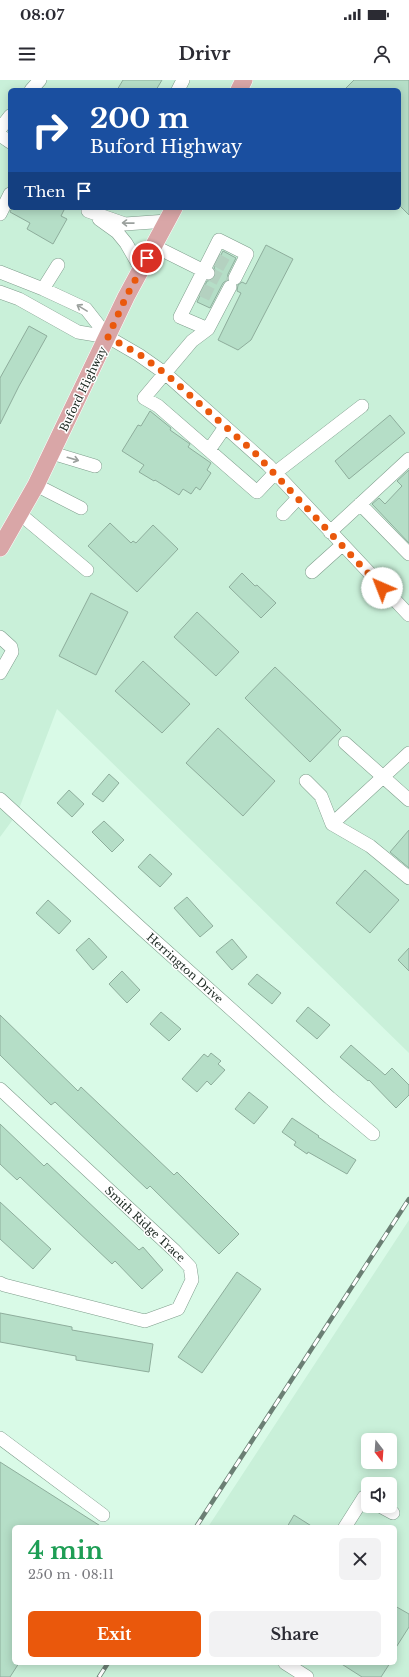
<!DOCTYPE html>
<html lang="en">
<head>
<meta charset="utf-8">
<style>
  body { margin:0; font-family:"Libre Baskerville",serif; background:#f2f2f3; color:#2b2b33; height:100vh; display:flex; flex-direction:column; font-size:15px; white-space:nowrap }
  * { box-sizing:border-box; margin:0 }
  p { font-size:13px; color:#7c7c81 }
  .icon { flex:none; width:22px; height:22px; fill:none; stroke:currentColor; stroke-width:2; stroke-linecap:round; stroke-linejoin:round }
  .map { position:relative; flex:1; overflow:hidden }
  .panel { position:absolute; left:12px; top:1445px; width:385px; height:140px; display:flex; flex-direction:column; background:#fff; border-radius:6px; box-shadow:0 2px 10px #0003 }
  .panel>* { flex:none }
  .banner { position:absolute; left:8px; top:8px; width:393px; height:122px; border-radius:6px; box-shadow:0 2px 10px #0003; background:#1a4fa0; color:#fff; overflow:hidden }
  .needle { width:26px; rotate:163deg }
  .fabs { position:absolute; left:361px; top:1353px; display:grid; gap:8px }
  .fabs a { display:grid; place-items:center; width:36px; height:36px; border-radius:6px; background:#fff; box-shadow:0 2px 10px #0003; font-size:20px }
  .pin { position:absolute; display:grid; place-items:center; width:34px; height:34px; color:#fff; margin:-17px; border:2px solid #fff; border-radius:50%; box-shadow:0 1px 4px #0007 }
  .me { position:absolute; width:44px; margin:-22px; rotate:316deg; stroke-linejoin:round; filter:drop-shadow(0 0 3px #0008) }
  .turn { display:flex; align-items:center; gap:14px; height:84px; padding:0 16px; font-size:18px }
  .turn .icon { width:52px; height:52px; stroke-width:2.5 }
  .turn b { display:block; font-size:28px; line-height:34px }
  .then { display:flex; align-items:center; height:38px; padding:0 16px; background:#0003; gap:8px; font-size:15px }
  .round { display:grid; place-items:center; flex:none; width:42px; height:42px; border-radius:6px; background:#f2f2f3 }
  .headline { display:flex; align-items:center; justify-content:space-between; height:68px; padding:0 16px }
  h1 { font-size:24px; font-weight:700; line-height:30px; color:#1e9e55 }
  .cta { display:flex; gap:8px; margin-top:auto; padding:8px 16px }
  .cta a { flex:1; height:46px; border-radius:6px; background:#ea580c; color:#fff; font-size:16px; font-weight:700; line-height:46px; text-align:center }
  .cta a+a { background:#f2f2f3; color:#2b2b33 }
  .status { display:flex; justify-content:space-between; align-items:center; height:28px; padding:0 20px; background:#fff; direction:ltr }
  .status svg { height:11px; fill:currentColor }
  header { display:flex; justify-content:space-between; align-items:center; height:52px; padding:0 16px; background:#fff; font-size:18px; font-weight:700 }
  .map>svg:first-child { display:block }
  .built { fill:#c9f0d9; fill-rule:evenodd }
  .building { fill:#b5dec7; stroke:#8ead9c }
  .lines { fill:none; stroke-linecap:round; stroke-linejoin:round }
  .minor-tunnel { stroke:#b4d1c0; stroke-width:13; stroke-dasharray:13 6; stroke-linecap:butt }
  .minor-casing { stroke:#7f9d8c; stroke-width:14 }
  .major-casing { stroke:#fff; stroke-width:18 }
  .minor { stroke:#fff; stroke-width:13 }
  .major { stroke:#d9a6a7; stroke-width:17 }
  .rail-casing { stroke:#6b7f74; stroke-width:4.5 }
  .rail { stroke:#fff; stroke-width:3; stroke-dasharray:9; stroke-linecap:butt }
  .oneway { stroke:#9ba09d }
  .route { stroke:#ea580c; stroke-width:7; stroke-dasharray:0 12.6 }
  .labels { text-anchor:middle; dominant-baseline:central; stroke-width:3; stroke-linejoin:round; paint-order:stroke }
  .street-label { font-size:11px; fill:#212d26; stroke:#fff }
</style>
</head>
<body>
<div class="status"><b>08:07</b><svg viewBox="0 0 49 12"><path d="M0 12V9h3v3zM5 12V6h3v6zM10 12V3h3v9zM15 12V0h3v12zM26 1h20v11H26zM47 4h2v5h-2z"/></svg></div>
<header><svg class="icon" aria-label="menu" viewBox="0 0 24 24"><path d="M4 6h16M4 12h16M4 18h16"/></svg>Drivr<svg class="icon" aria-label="person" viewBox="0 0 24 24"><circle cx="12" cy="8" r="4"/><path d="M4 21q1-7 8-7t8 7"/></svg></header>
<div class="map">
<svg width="409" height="1597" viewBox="0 0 409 1597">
  <rect width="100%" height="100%" fill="#d9fae7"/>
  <!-- built -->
  <path class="built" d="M0,0H409V973L57,629L17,734L0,757ZM10,10H399V128H10Z
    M409,1140V1597H0V1384L14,1447V1583H395V1447H208ZM368,1360H390V1382H368ZM368,1404H390V1426H368Z"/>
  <!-- building -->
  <path class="building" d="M123,0H162L156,10H117Z
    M354,0H409V135L399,125V10H344Z
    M12,128H65L61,136L67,139L53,164L27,149L30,143L10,132Z
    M266,165L293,179L251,260L238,270L218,260L241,213L237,211L238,205L242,202L246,204Z
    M223,171L236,178L228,194L227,200L223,203L210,228L197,222L207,201L212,200L215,197L216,192L214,188Z
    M29,246L47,256L19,306L0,344V298Z
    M150,331L171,348L170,350L190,364L188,367L211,383L207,390L211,393L200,410L196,407L191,414L183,409L179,415L155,400L154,401L139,392L144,385L122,371L138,345L141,346Z
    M390,335L405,353L349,399L335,381Z
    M409,390V463L372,424L379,418L385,424L402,406L397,401Z
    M110,443L131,463L133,461L136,463L153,445L178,469L137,512L88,466Z
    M242,493L255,506L257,505L276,523L261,538L229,507Z
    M91,513L128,532L96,595L59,576Z
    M197,532L239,572L216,596L174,557Z
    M143,581L190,624L162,653L115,611Z
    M275,587L341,650L310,682L245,618Z
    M218,648L275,701L243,736L186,683Z
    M109,694L119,703L103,722L92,714Z
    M69,710L84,724L72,737L57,723Z
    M104,741L124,760L112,772L92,752Z
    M409,750V788L390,772Z
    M150,774L172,794L160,807L138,787Z
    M365,790L399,820L370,853L336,823Z
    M187,817L213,846L200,857L174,828Z
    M48,820L71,841L59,854L36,833Z
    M89,858L107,877L93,890L76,870Z
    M232,859L247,877L232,890L216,872Z
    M409,868V891L398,880Z
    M122,891L140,910L127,923L109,904Z
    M257,894L281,913L272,924L248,904Z
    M308,927L330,945L317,959L296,941Z
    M161,932L181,949L169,961L150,944Z
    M0,935L78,1011L81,1007L174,1095L177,1092L239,1154L219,1174L150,1106L147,1109L55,1022L51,1025L0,975Z
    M351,965L385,995L392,988L409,1005V1015L396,1028L369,1000L368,1001L340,977Z
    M211,973L221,981L218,984L225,990L211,1005L207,1001L197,1012L182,999L204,974L208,977Z
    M249,1012L268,1027L254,1044L235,1029Z
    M292,1038L319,1056L318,1057L356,1080L347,1094L308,1072L307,1074L294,1065L296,1062L282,1052Z
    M0,1044L44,1086L47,1083L139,1170L143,1167L163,1190L142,1209L115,1181L112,1184L20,1097L17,1100L0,1084Z
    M0,1122L51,1169L33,1189L0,1159Z
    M237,1192L261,1209L202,1293L178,1277Z
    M0,1233L72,1247V1250L153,1264L149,1292L76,1280V1276L0,1262Z
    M0,1382L102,1447H14V1583H19L10,1597H0Z
    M294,1435L313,1447H287Z
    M395,1526L409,1534V1547L395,1569Z
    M340,1583H390L381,1597H362Z"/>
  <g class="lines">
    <!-- minor-tunnel -->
    <path class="minor-tunnel" d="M215,179L231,188
      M208,193L231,205
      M200,209L217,217"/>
    <!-- minor casing -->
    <g class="minor-casing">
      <path id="minor" d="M31,10L40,0
        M178,10L183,0
        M0,49L10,36
        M0,55L10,62
        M88,131L125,144L167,141
        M0,134L10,114
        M99,139L117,152L126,163L141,189
        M154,166L208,193
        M0,192L43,209L86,229L108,257
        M230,207L208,249L192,261L144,318L158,326L257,412L275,393L362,326
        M43,209L58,185
        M0,212L19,219L78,252L108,257L139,275L166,294L268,385L409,535
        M208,249L180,237L219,160L247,174L235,198
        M209,370L225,347
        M52,373L95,386
        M36,405L81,428
        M360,424L409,474
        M20,434L87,490
        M283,434L298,418
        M330,452L409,379
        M312,492L342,465
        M0,557L11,567L12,572L0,593
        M345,663L409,720
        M306,701L321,716L332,744L370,766L409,798
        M0,719L143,850L330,1018L373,1054
        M332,744L409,673
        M0,1009L175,1171L190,1187L192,1200L178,1229L145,1241L4,1205L0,1203
        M0,1358L103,1435
        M380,1426L393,1433
        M345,1447L364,1417L368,1419
        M285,1583L307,1597"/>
    </g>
    <!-- major casing -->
    <g class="major-casing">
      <path id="major" d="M239,10L244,0
        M0,468L36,405L126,217L174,128"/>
    </g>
    <!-- minor -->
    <use href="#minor" class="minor"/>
    <!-- major -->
    <use href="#major" class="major"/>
    <!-- rail casing -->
    <g class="rail-casing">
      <path id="rail" d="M196,1447L409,1119
        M99,1597L108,1583"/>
    </g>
    <!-- rail -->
    <use href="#rail" class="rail"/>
  </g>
  <!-- one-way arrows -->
  <defs><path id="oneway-shaft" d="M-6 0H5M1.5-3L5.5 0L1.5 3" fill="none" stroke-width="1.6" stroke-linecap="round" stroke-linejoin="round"/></defs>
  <g class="oneway">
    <use href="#oneway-shaft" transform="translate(128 143) rotate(-179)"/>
    <use href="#oneway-shaft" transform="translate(82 228) rotate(-149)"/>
    <use href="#oneway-shaft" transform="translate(73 379) rotate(16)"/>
  </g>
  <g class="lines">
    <!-- route -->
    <path class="route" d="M147,178L126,217L108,257L139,274L166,294L254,372L382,508"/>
  </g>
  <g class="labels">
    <!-- street labels -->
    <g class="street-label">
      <text transform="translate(83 309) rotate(-64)">Buford Highway</text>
      <text transform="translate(185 888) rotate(42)">Herrington Drive</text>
      <text transform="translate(145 1144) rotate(43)">Smith Ridge Trace</text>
    </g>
  </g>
</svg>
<div class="fabs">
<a><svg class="needle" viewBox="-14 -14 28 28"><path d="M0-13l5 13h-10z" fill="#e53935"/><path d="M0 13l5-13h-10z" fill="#7c7c81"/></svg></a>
<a><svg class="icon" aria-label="sound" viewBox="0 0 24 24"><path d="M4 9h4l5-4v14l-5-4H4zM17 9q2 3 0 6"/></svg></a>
</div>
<div class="pin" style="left:147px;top:178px;background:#d93025"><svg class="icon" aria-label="arrive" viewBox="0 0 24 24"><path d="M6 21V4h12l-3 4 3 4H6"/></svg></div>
<svg class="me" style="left:382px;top:508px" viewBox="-20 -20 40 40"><circle r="19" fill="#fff"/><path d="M0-13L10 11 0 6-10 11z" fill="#ea580c"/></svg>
<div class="banner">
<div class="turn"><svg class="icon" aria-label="right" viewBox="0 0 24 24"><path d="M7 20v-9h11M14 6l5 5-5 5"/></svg><div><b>200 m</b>Buford Highway</div></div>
<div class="then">Then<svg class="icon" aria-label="arrive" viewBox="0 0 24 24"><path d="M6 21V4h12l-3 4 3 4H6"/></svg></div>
</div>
<section class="panel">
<div class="headline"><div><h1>4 min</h1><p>250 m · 08:11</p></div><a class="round"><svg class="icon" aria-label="close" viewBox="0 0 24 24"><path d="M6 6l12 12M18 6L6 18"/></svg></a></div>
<div class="cta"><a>Exit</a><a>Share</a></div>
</section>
</div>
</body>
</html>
